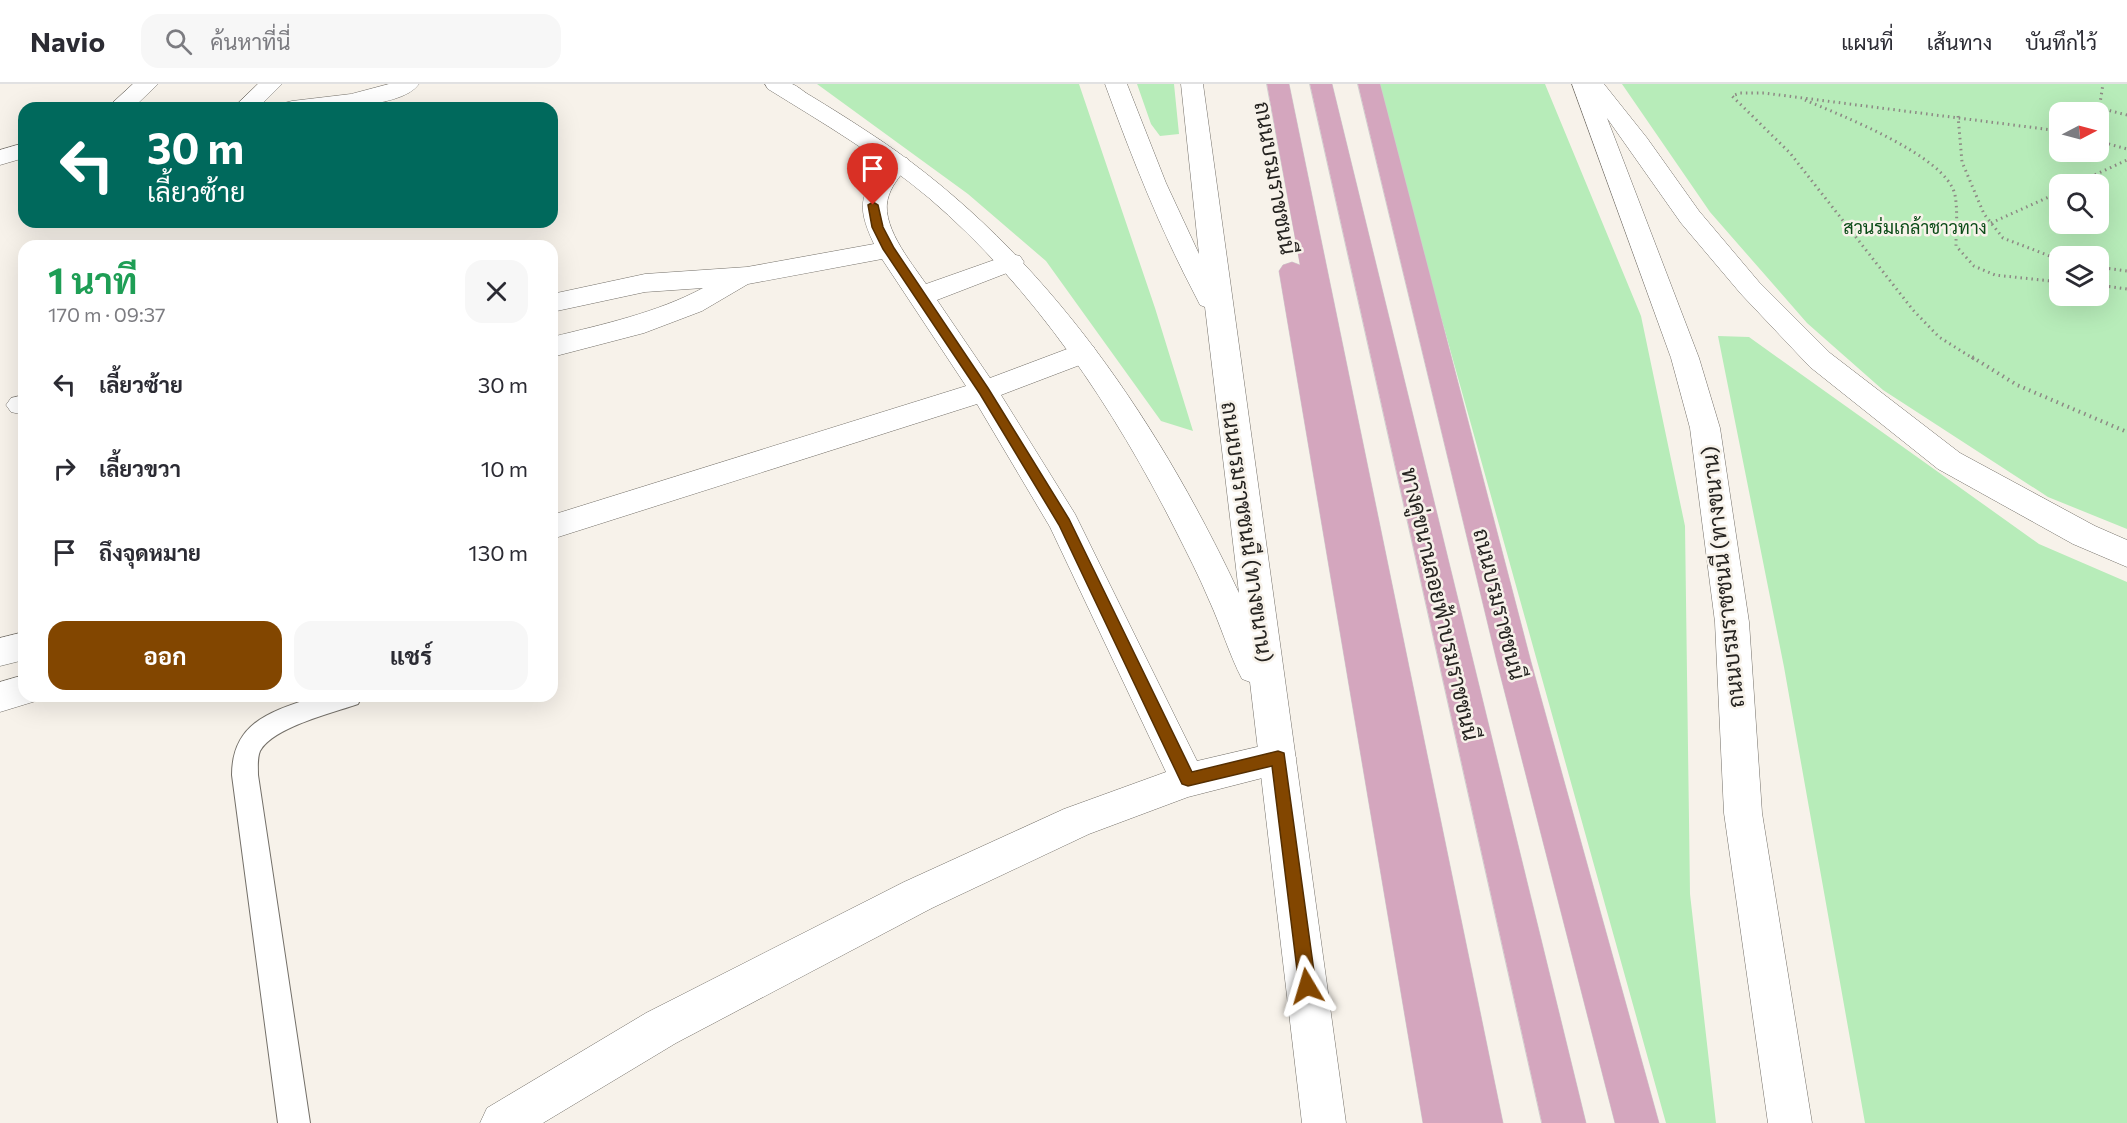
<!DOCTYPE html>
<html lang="th">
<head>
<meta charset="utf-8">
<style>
  body { margin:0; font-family:Commissioner,Sarabun,sans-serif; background:#f7f7f7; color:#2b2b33; height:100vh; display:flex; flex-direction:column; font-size:22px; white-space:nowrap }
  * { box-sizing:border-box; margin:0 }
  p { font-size:20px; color:#7c7c81 }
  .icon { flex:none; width:33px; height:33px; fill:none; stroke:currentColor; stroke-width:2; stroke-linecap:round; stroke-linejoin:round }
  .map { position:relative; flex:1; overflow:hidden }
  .sheet { position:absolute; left:18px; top:156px; width:540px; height:462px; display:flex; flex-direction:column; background:#fff; border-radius:18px; box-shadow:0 6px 24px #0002 }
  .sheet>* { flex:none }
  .top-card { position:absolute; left:18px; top:18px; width:540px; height:126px; border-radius:18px; box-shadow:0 6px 24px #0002; background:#00695c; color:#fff; overflow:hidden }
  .needle { width:39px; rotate:84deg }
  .controls { position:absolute; left:2049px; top:18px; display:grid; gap:12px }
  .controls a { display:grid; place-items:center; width:60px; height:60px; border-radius:12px; background:#fff; box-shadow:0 6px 24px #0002; font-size:30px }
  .pin { position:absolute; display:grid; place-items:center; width:51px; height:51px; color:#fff; margin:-62px -26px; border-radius:50% 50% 50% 0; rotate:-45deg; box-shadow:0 0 6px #0007 }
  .pin .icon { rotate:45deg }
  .me { position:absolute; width:66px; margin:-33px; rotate:353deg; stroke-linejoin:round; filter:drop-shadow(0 0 4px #0008) }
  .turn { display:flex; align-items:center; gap:21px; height:126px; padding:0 30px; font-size:27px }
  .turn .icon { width:78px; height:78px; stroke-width:2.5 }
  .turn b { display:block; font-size:42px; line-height:51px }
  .round { display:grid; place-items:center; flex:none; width:63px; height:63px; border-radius:18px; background:#f7f7f7 }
  .headline { display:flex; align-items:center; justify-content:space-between; height:102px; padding:0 30px }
  h1 { font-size:36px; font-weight:700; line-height:45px; color:#1e9e55 }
  .action { display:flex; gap:12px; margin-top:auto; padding:12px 30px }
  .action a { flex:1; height:69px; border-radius:18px; background:#824600; color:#fff; font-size:24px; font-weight:700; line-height:69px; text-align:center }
  .action a+a { background:#f7f7f7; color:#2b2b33 }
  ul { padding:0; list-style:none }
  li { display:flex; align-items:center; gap:18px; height:84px; padding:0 30px }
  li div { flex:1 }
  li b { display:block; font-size:22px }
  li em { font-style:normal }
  header { display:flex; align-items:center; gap:36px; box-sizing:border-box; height:84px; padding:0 30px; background:#fff; border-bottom:2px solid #e1e1e2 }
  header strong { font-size:28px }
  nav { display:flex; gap:33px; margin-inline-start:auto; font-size:21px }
  .search { width:420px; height:54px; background:#f7f7f7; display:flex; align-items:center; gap:15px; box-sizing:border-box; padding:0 21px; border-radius:18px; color:#7c7c81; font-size:22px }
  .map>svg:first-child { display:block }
  .green { fill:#b7ecb9; fill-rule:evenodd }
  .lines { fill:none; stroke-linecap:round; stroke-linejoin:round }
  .service-casing { stroke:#747069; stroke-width:2 }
  .minor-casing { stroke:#747069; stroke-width:1 }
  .secondary-casing { stroke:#747069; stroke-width:1 }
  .primary-casing { stroke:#cfcfce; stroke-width:1 }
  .path-far1 { stroke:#8d8984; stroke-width:3; stroke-dasharray:1.5 4; stroke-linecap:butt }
  .path { stroke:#8d8984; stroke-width:4; stroke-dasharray:1.5 4.5; stroke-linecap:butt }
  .service { fill:#fff; fill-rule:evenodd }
  .minor { fill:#fff; fill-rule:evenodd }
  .secondary { fill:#fff; fill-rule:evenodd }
  .primary { fill:#d4a6be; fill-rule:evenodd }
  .route { fill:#824600; stroke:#542e00; stroke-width:1.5 }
  .labels { text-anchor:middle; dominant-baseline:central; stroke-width:5; stroke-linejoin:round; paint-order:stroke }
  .far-park-label { font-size:18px; fill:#0b4b17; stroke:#f7f2ea }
  .street-label { font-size:22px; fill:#262421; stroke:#f7f2ea }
</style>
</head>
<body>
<header>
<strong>Navio</strong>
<div class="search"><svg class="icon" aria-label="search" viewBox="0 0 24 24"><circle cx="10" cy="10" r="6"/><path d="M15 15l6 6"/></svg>ค้นหาที่นี่</div>
<nav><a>แผนที่</a><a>เส้นทาง</a><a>บันทึกไว้</a></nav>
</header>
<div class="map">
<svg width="2127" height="1039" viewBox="0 0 2127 1039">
  <rect width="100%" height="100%" fill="#f7f2ea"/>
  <!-- green -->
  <path class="green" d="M817,0H1079L1155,224L1193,347L1161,337L1046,177L968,110Z
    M1137,0H1174L1179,50L1160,52L1151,40Z
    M1376,0H1545L1641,232L1685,442L1690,810L1716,1039H1666Z
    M1622,0H2127V445L2048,413L1883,306L1807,239L1710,128ZM2060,28H2098V68H2060ZM2098,100V140H2060V100ZM2060,172H2098V212H2060Z
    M1718,252L1749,253L2039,460L2127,498V1039H1865L1784,583Z"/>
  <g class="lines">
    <!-- service casing -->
    <g class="service-casing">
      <path id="service" d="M317,612H362L358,620C333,629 273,643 260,667C257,674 258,684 258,691L310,1039H278L232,691C232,637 273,627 317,612Z"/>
    </g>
    <!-- minor casing -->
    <g class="minor-casing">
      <path id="minor" d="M133,0H158L133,24H107Z
        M258,0H282L258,24H233Z
        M389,0H419C400,27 311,24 280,24L284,19L292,17L351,10Z
        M24,59V74L0,81V66Z
        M898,72L907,74L910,79C903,89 893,99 889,111C878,139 911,178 926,200L1011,170L1020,172L1024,178L1020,184L937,216L990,294L1083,259L1093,262L1097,269L1093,276L1001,311L1075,430L1197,677L1278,658L1291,663L1296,674L1291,685L1278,690L1188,713L1089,750L932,824L676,959L543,1039H480L487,1024L646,929L904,798L1064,725L1166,688L1050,443L977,320L552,455V431L966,302L882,175L748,200L702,227L644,249L552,273V253C604,240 656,229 703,204L645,208L552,228V210L645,190L747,183L874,160C854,118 862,108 889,74Z
        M24,311V331L11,328L6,321L11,314Z
        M24,548V576L0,582V554Z
        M24,591V612H38L36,617L0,628V598Z"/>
    </g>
    <!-- secondary casing -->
    <g class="secondary-casing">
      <path id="secondary" d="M765,0C773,0 784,0 792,0C798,2 805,9 811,12C829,23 847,34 865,46C1035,155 1154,328 1239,509L1205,223L1200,221L1197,215C1160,145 1132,74 1105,0H1127L1166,99L1199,170L1181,0H1203L1346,1039H1302L1250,598L1242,595C1229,570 1221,542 1209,516C1199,492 1187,469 1176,447C1114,324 1034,204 929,114C879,72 823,39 768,5Z
        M1572,0H1604L1647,54L1699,127L1759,198L1830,269L1960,369L2095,442L2127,456V483L2073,460L1938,385L1810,283L1741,210L1681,139L1607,34L1699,274L1720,344L1749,538L1762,729L1812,1039H1768L1724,729L1715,538L1690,344L1671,274Z"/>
    </g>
    <!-- primary casing -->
    <g class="primary-casing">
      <path id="primary" d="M1267,0H1289L1503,1039H1423L1279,187L1283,181L1292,178L1300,181Z
        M1310,0H1332L1586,1039H1542Z
        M1358,0H1380L1531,578L1659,1039H1615L1497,578Z"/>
    </g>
    <!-- path-far1 -->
    <path class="path-far1" d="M1805,16C1840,31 1947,72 1955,111C1958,127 1956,146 1956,162L1974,182L1995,191L2060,198
      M2099,24L2127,31
      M1958,32L1962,78L1984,130L2003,154L2060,176
      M2098,32L2103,0
      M2098,57L2127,65
      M2075,100L2127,76
      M1991,139L2060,108
      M2098,183L2127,187
      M2098,201L2127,205
      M1974,275L1939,253L1913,226L1790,69L1732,12L1740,9H1764L2060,47"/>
    <!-- path -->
    <path class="path" d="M1972,273L2017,301L2127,348"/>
    <!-- service -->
    <use href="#service" class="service"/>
    <!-- minor -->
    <use href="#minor" class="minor"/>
    <!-- secondary -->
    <use href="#secondary" class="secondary"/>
    <!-- primary -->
    <use href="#primary" class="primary"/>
  </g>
  <!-- route -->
  <path class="route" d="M873,118L878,121L883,143L894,164L988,304L1069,435L1192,688L1278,667L1284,669L1316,902L1313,908L1307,910L1301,908L1299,902L1272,682L1188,702L1182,700L1059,441L980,310L883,165L872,143L868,121Z"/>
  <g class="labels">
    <!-- far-park labels -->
    <g class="far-park-label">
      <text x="1915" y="143">สวนร่มเกล้าชาวทาง</text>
    </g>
    <!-- street labels -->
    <g class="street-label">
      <text transform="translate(1276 94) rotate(80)">ถนนบรมราชชนนี</text>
      <text transform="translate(1248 448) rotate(82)">ถนนบรมราชชนนี (ทางขนาน)</text>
      <text transform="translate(1722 493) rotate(-96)">ถนนบรมราชชนนี (ทางขนาน)</text>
      <text transform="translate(1441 520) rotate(77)">ทางคู่ขนานลอยฟ้าบรมราชชนนี</text>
      <text transform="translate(1500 520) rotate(76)">ถนนบรมราชชนนี</text>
    </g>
  </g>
</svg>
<div class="controls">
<a><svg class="needle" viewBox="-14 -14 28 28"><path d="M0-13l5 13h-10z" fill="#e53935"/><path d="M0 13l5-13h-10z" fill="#7c7c81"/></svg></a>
<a><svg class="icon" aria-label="search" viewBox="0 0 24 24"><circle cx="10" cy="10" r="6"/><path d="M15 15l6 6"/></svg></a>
<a><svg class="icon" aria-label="layers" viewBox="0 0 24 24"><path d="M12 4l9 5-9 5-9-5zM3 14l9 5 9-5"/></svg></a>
</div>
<div class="pin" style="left:873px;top:121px;background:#d93025"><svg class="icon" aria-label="arrive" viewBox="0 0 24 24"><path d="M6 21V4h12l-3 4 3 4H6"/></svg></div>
<svg class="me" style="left:1307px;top:902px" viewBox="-20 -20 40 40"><path d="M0-17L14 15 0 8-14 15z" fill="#824600" stroke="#fff" stroke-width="4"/></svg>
<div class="top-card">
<div class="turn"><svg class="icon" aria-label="left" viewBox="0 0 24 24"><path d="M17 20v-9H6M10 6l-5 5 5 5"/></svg><div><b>30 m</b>เลี้ยวซ้าย</div></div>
</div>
<section class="sheet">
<div class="headline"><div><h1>1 นาที</h1><p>170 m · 09:37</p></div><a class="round"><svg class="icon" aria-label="close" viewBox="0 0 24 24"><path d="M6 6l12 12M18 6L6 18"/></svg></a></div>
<ul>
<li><svg class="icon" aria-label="left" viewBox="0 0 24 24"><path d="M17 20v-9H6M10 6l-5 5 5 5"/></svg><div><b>เลี้ยวซ้าย</b></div><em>30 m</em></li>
<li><svg class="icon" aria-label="right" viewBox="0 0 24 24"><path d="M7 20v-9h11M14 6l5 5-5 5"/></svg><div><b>เลี้ยวขวา</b></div><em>10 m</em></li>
<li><svg class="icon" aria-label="arrive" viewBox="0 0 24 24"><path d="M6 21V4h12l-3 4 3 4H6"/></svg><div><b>ถึงจุดหมาย</b></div><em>130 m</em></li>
</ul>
<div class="action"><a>ออก</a><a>แชร์</a></div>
</section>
</div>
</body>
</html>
